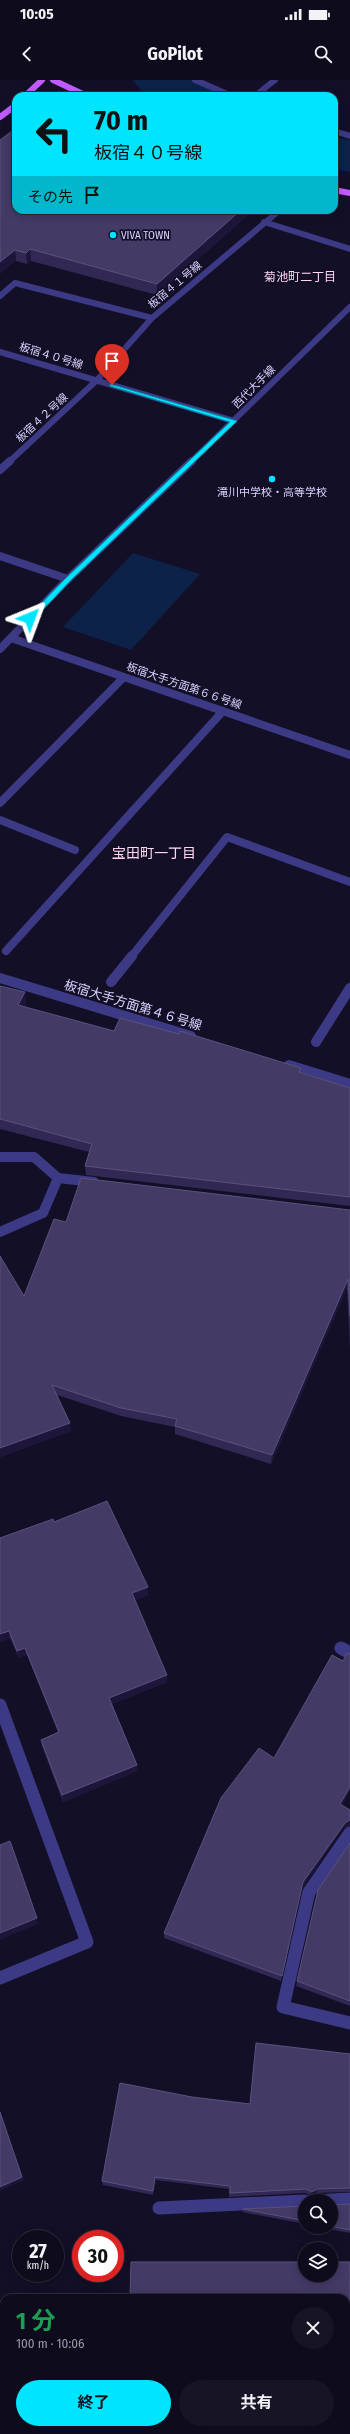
<!DOCTYPE html>
<html lang="ja">
<head>
<meta charset="utf-8">
<style>
  body { margin:0; font-family:"Fira Sans Condensed","Noto Sans JP",sans-serif; background:#171425; color:#f1f3f6; height:100vh; display:flex; flex-direction:column; font-size:15px; white-space:nowrap }
  * { box-sizing:border-box; margin:0 }
  p { font-size:13px; color:#9b9ba3 }
  .icon { flex:none; width:22px; height:22px; fill:none; stroke:currentColor; stroke-width:2; stroke-linecap:round; stroke-linejoin:round }
  .map { position:relative; flex:1; overflow:hidden }
  .sheet { position:absolute; left:0px; top:2214px; width:350px; height:140px; display:flex; flex-direction:column; background:#0e0b1c; border-radius:12px 12px 0 0; box-shadow:0 2px 10px #0003,0 0 0 1px #2e2b3b }
  .sheet>* { flex:none }
  .hud { position:absolute; left:12px; top:12px; width:326px; height:122px; border-radius:12px; box-shadow:0 2px 10px #0003,0 0 0 1px #2e2b3b; background:#00e5ff; color:#111; overflow:hidden }
  .tools { position:absolute; left:298px; top:2114px; display:grid; gap:8px }
  .tools a { display:grid; place-items:center; width:40px; height:40px; border-radius:50%; background:#0e0b1c; box-shadow:0 2px 10px #0003,0 0 0 1px #2e2b3b; font-size:20px }
  .speed { position:absolute; left:12px; top:2150px; display:flex; gap:8px; font-size:20px; font-weight:700; text-align:center }
  .speed>* { display:grid; place-content:center; width:52px; height:52px; border-radius:50%; background:#0e0b1c; box-shadow:0 2px 10px #0003,0 0 0 1px #2e2b3b; line-height:1 }
  .speed small { font-size:10px; font-weight:400 }
  .speed .limit { border:6px solid #d22; background:#fff; color:#111 }
  .pin { position:absolute; display:grid; place-items:center; width:34px; height:34px; color:#fff; margin:-41px -17px; border-radius:50% 50% 50% 0; rotate:-45deg; box-shadow:0 0 4px #0007 }
  .pin .icon { rotate:45deg }
  .me { position:absolute; width:44px; margin:-22px; rotate:44deg; stroke-linejoin:round; filter:drop-shadow(0 0 3px #0008) }
  .turn { display:flex; align-items:center; gap:14px; height:84px; padding:0 16px; font-size:18px }
  .turn .icon { width:52px; height:52px; stroke-width:2.5 }
  .turn b { display:block; font-size:28px; line-height:34px }
  .then { display:flex; align-items:center; height:38px; padding:0 16px; background:#0003; gap:8px; font-size:15px }
  .round { display:grid; place-items:center; flex:none; width:42px; height:42px; border-radius:21px; background:#171425 }
  .overview { display:flex; align-items:center; justify-content:space-between; height:68px; padding:0 16px }
  h1 { font-size:24px; font-weight:700; line-height:30px; color:#1e9e55 }
  .button { display:flex; gap:8px; margin-top:auto; padding:8px 16px }
  .button a { flex:1; height:46px; border-radius:24px; background:#00e5ff; color:#111; font-size:16px; font-weight:700; line-height:46px; text-align:center }
  .button a+a { background:#171425; color:#f1f3f6 }
  .status { display:flex; justify-content:space-between; align-items:center; height:28px; padding:0 20px; background:#0e0b1c; direction:ltr }
  .status svg { height:11px; fill:currentColor }
  header { display:flex; justify-content:space-between; align-items:center; height:52px; padding:0 16px; background:#0e0b1c; font-size:18px; font-weight:700 }
  .map>svg:first-child { display:block }
  .water { fill:#0c2248 }
  .lines { fill:none; stroke-linecap:round; stroke-linejoin:round }
  .river { fill:#0c2248; fill-rule:evenodd }
  .minor-far3 { stroke:#3d3a85; stroke-width:6 }
  .minor-far2 { stroke:#3d3a85; stroke-width:8 }
  .minor-far1 { stroke:#3d3a85; stroke-width:10 }
  .minor { stroke:#3d3a85; stroke-width:13 }
  .major { stroke:#c25bff; stroke-width:6 }
  .wall { fill:#312854 }
  .shaded-wall { fill:#1d163a }
  .building { fill:#433a66; stroke:#5a527e }
  .route { fill:#00e5ff; stroke:#0095a6 }
  .poi-dot { fill:#00e5ff; stroke:#130f26; stroke-width:1.5 }
  .labels { text-anchor:middle; dominant-baseline:central; stroke-width:3.5; stroke-linejoin:round; paint-order:stroke }
  .far-poi-label { font-size:11px; fill:#d9d4ff; stroke:#130f26; text-anchor:start }
  .far-street-label { font-size:11px; fill:#d9d4ff; stroke:#130f26 }
  .far-neighbourhood-label { font-size:12px; fill:#ffd6f0; stroke:#130f26 }
  .street-label { font-size:13px; fill:#d9d4ff; stroke:#130f26 }
  .neighbourhood-label { font-size:14px; fill:#ffd6f0; stroke:#130f26 }
</style>
</head>
<body>
<div class="status"><b>10:05</b><svg viewBox="0 0 49 12"><path d="M0 12V9h3v3zM5 12V6h3v6zM10 12V3h3v9zM15 12V0h3v12zM26 1h20v11H26zM47 4h2v5h-2z"/></svg></div>
<header><svg class="icon" aria-label="back" viewBox="0 0 24 24"><path d="M15 5l-7 7 7 7"/></svg>GoPilot<svg class="icon" aria-label="search" viewBox="0 0 24 24"><circle cx="10" cy="10" r="6"/><path d="M15 15l6 6"/></svg></header>
<div class="map">
<svg width="350" height="2354" viewBox="0 0 350 2354">
  <rect width="100%" height="100%" fill="#130f26"/>
  <!-- water -->
  <path class="water" d="M133,473L200,494L131,570L63,547Z"/>
  <g class="lines">
    <!-- river -->
    <path class="river" d="M133,0H197L209,5L216,16H151L140,10Z
      M334,57L350,60V92L334,89Z"/>
    <!-- minor-far3 -->
    <path class="minor-far3" d="M195,0L232,16
      M255,16L275,0
      M334,51L350,56
      M264,142L350,169
      M0,216L15,203L152,238L280,130
      M0,272L234,341
      M9,382L97,300L152,238
      M191,382L350,227"/>
    <!-- minor-far2 -->
    <path class="minor-far2" d="M0,390L10,381
      M0,476L68,499
      M11,558L350,675
      M0,569L68,499L192,381
      M0,723L124,597
      M0,740L75,770
      M6,871L223,631
      M131,877L227,757L350,802"/>
    <!-- minor-far1 -->
    <path class="minor-far1" d="M0,898L191,956
      M111,902L132,876
      M316,962L350,908
      M289,985L350,1004
      M0,1077H34L58,1098L94,1102
      M0,1152L43,1133L58,1098"/>
    <!-- minor -->
    <path class="minor" d="M341,1568L350,1573
      M0,1625L87,1862L0,1898
      M350,1753L309,1812L283,1927L350,1943
      M316,2121L350,2119
      M159,2128L305,2121"/>
    <!-- major -->
    <path class="major" d="M53,0L87,16
      M25,16L42,0
      M0,37L16,25
      M334,110L350,113"/>
  </g>
  <!-- wall -->
  <path class="wall" d="M0,60L254,130L157,215L31,181L27,184L16,181Z
    M0,906L26,922L24,927L114,951L301,992L350,1008V1126L86,1095L85,1086L89,1072L0,1049Z
    M350,1130V1269L347,1208L271,1384L175,1354V1347L121,1336L57,1315L71,1351L0,1377V1176L24,1216L66,1142Z
    M54,1442L148,1507V1515L135,1520L167,1595V1602L112,1624L137,1685V1691L63,1722L42,1666L41,1660L58,1652L27,1575L19,1578L10,1558L0,1562V1458Z
    M350,1574V1710L342,1725L350,1730V1746L343,1748L302,1808L281,1901L164,1858V1853L274,1678L343,1581Z
    M350,1763V1926L296,1906L318,1810Z
    M256,1963L350,1974V2112L316,2113L310,2115L305,2113L229,2117V2109L156,2100L153,2115L103,2105L102,2101L192,2017L250,2024Z
    M350,2124V2153L318,2147H331V2125Z
    M305,2126V2144L242,2132L243,2129Z"/>
  <!-- shaded-wall -->
  <path class="shaded-wall" d="M241,130H254L157,215V204Z
    M30,169L31,181L27,184L26,173Z
    M15,170L16,181L0,194V182Z
    M25,912L26,922L19,935L18,925Z
    M348,1199L347,1208L271,1384L272,1375Z
    M70,1343L71,1351L0,1377V1368Z
    M148,1507V1515L133,1521L132,1513Z
    M9,1551L10,1558L0,1562V1554Z
    M25,1568L27,1575L19,1578L17,1571Z
    M167,1595V1602L110,1625L109,1618Z
    M137,1685V1691L63,1722L62,1715Z
    M350,1707V1710L339,1730L340,1724Z
    M350,1740V1746L343,1748L302,1808L281,1901L303,1802L345,1743Z
    M37,1838L38,1844L0,1860V1853Z
    M0,2031L24,2100L0,2111Z
    M155,2097L156,2100L153,2115V2111Z
    M317,2109L316,2113L310,2115L312,2112Z"/>
  <!-- building -->
  <path class="building" d="M16,48V130H241L157,204L30,169L26,173L15,170L0,182V60Z
    M0,906L25,912L18,925L114,951L120,938L179,954L180,951L301,988L299,992L350,1008V1117L85,1086L92,1064L0,1039Z
    M81,1098L350,1130V1236L348,1199L272,1375L175,1346L177,1339L121,1328L52,1305L70,1343L0,1368V1176L24,1216L54,1139L66,1142Z
    M107,1421L148,1507L132,1513L167,1595L109,1618L137,1685L62,1715L41,1660L59,1652L25,1568L17,1571L9,1551L0,1554V1458L53,1439L54,1442Z
    M347,1573L350,1574V1707L340,1724L350,1730V1740L345,1743L303,1802L282,1896L164,1853L221,1718L259,1668L274,1678L332,1575L343,1581Z
    M10,1761L37,1838L0,1853V1765Z
    M350,1763V1921L297,1901L318,1810Z
    M256,1963L350,1974V2108L317,2109L312,2112L306,2109L230,2113V2106L155,2097L153,2111L102,2101L120,2003L192,2017L250,2024Z
    M0,2032L22,2097L0,2107Z
    M350,2124V2150L331,2146V2125Z
    M305,2126V2141L243,2129Z
    M131,2182H305V2195H331V2182H350V2354H121V2350H346V2218H130Z"/>
  <!-- route -->
  <path class="route" d="M110,304L237,341L71,500L33,540H28V537L66,498L230,342L110,306Z"/>
  <!-- markers -->
  <g class="poi-dot">
    <circle cx="113" cy="155" r="4"/>
    <circle cx="272" cy="399" r="4"/>
  </g>
  <g class="labels">
    <!-- far-poi labels -->
    <g class="far-poi-label">
      <text x="121" y="155">VIVA TOWN</text>
      <text x="272" y="412" text-anchor="middle">滝川中学校・高等学校</text>
    </g>
    <!-- far-street labels -->
    <g class="far-street-label">
      <text transform="translate(175 205) rotate(-40)">板宿４１号線</text>
      <text transform="translate(51 276) rotate(17)">板宿４０号線</text>
      <text transform="translate(254 307) rotate(-45)">西代大手線</text>
      <text transform="translate(42 338) rotate(-43)">板宿４２号線</text>
      <text transform="translate(184 606) rotate(19)">板宿大手方面第６６号線</text>
    </g>
    <!-- far-neighbourhood labels -->
    <g class="far-neighbourhood-label">
      <text x="300" y="197">菊池町二丁目</text>
    </g>
    <!-- street labels -->
    <g class="street-label">
      <text transform="translate(133 925) rotate(17)">板宿大手方面第４６号線</text>
    </g>
    <!-- neighbourhood labels -->
    <g class="neighbourhood-label">
      <text x="154" y="773">宝田町一丁目</text>
    </g>
  </g>
</svg>
<div class="tools">
<a><svg class="icon" aria-label="search" viewBox="0 0 24 24"><circle cx="10" cy="10" r="6"/><path d="M15 15l6 6"/></svg></a>
<a><svg class="icon" aria-label="layers" viewBox="0 0 24 24"><path d="M12 4l9 5-9 5-9-5zM3 14l9 5 9-5"/></svg></a>
</div>
<div class="speed"><div>27<small>km/h</small></div><div class="limit">30</div></div>
<div class="pin" style="left:112px;top:305px;background:#d93025"><svg class="icon" aria-label="arrive" viewBox="0 0 24 24"><path d="M6 21V4h12l-3 4 3 4H6"/></svg></div>
<svg class="me" style="left:30px;top:538px" viewBox="-20 -20 40 40"><path d="M0-17L14 15 0 8-14 15z" fill="#00e5ff" stroke="#fff" stroke-width="4"/></svg>
<div class="hud">
<div class="turn"><svg class="icon" aria-label="left" viewBox="0 0 24 24"><path d="M17 20v-9H6M10 6l-5 5 5 5"/></svg><div><b>70 m</b>板宿４０号線</div></div>
<div class="then">その先<svg class="icon" aria-label="arrive" viewBox="0 0 24 24"><path d="M6 21V4h12l-3 4 3 4H6"/></svg></div>
</div>
<section class="sheet">
<div class="overview"><div><h1>1 分</h1><p>100 m · 10:06</p></div><a class="round"><svg class="icon" aria-label="close" viewBox="0 0 24 24"><path d="M6 6l12 12M18 6L6 18"/></svg></a></div>
<div class="button"><a>終了</a><a>共有</a></div>
</section>
</div>
</body>
</html>
